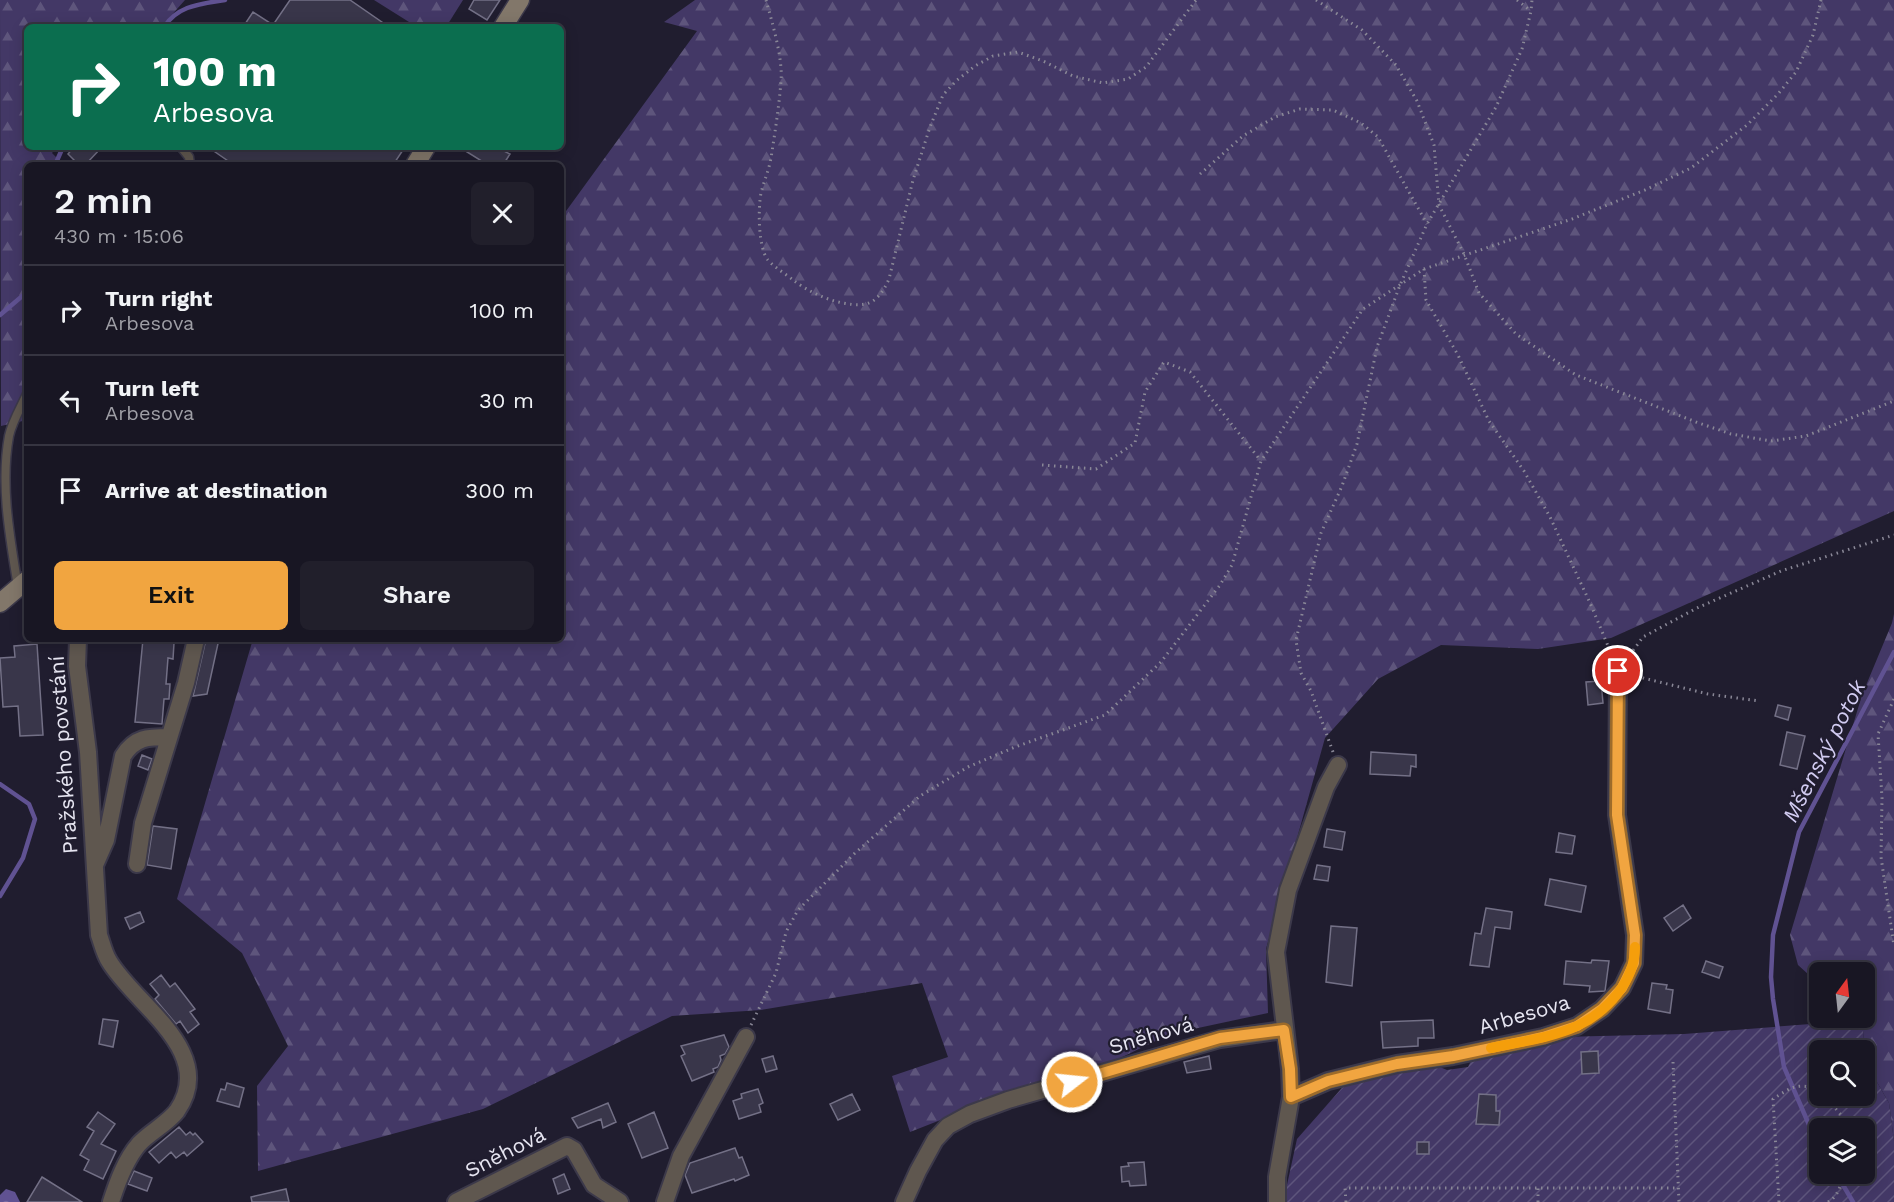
<!DOCTYPE html>
<html lang="en">
<head>
<meta charset="utf-8">
<style>
  body { margin:0; font-family:"Work Sans",sans-serif; background:#211f2b; color:#f1f3f6; height:100vh; display:flex; flex-direction:column; font-size:22px; white-space:nowrap }
  * { box-sizing:border-box; margin:0 }
  p { font-size:20px; color:#9f9fa6 }
  .icon { flex:none; width:33px; height:33px; fill:none; stroke:currentColor; stroke-width:2; stroke-linecap:round; stroke-linejoin:round }
  .map { position:relative; flex:1; overflow:hidden }
  .details { position:absolute; left:24px; top:162px; width:540px; height:480px; display:flex; flex-direction:column; background:#181623; border-radius:9px; box-shadow:0 3px 15px #0003,0 0 0 2px #363541 }
  .details>* { flex:none }
  .top-card { position:absolute; left:24px; top:24px; width:540px; height:126px; border-radius:9px; box-shadow:0 3px 15px #0003,0 0 0 2px #363541; background:#0b6e4f; color:#fff; overflow:hidden }
  .needle { width:39px; rotate:15deg }
  .fabs { position:absolute; left:1809px; top:962px; display:grid; gap:12px }
  .fabs a { display:grid; place-items:center; width:66px; height:66px; border-radius:9px; background:#181623; box-shadow:0 3px 15px #0003,0 0 0 2px #363541; font-size:30px }
  .pin { position:absolute; display:grid; place-items:center; width:51px; height:51px; color:#fff; margin:-26px; border:3px solid #fff; border-radius:50%; box-shadow:0 2px 6px #0007 }
  .me { position:absolute; width:66px; margin:-33px; rotate:74deg; stroke-linejoin:round; filter:drop-shadow(0 0 4px #0008) }
  .turn { display:flex; align-items:center; gap:21px; height:126px; padding:0 30px; font-size:27px }
  .turn .icon { width:78px; height:78px; stroke-width:2.5 }
  .turn b { display:block; font-size:42px; line-height:51px }
  .round { display:grid; place-items:center; flex:none; width:63px; height:63px; border-radius:9px; background:#211f2b }
  .summary { display:flex; align-items:center; justify-content:space-between; height:102px; padding:0 30px }
  h1 { font-size:36px; font-weight:600; line-height:45px }
  .button { display:flex; gap:12px; margin-top:auto; padding:12px 30px }
  .button a { flex:1; height:69px; border-radius:9px; background:#f1a540; color:#111; font-size:24px; font-weight:600; line-height:69px; text-align:center }
  .button a+a { background:#211f2b; color:#f1f3f6 }
  ul { padding:0; list-style:none }
  li { display:flex; align-items:center; gap:18px; height:90px; padding:0 30px; border-top:2px solid #363541 }
  li div { flex:1 }
  li b { display:block; font-size:22px }
  li em { font-style:normal }
  .map>svg:first-child { display:block }
  .forest { fill:url(#forest-firs) }
  .garden { fill:url(#garden-furrows); fill-rule:evenodd }
  .water { fill:url(#water-ripples) }
  .lines { fill:none; stroke-linecap:round; stroke-linejoin:round }
  .stream { stroke:#605292; stroke-width:4.5 }
  .building { fill:#39364a; stroke:#737086; stroke-width:1.5 }
  .lane-casing { stroke:#3c394a; stroke-width:11 }
  .street-casing { stroke:#3c394a; stroke-width:20 }
  .secondary-casing { stroke:#3c394a; stroke-width:21 }
  .path { stroke:#8a8897; stroke-width:3; stroke-dasharray:1.5 4.5; stroke-linecap:butt }
  .lane { stroke:#5f574f; stroke-width:8 }
  .street { stroke:#5f574f; stroke-width:16 }
  .secondary { stroke:#82776a; stroke-width:18 }
  .route-casing { stroke:#9d6b2a; stroke-width:15 }
  .route { stroke:#f1a540; stroke-width:10 }
  .slow { stroke:#f59e0b; stroke-width:10 }
  .labels { text-anchor:middle; dominant-baseline:central; stroke-width:4.5; stroke-linejoin:round; paint-order:stroke }
  .street-label { font-size:21px; fill:#e6e5f1; stroke:#201d2f }
  .water-label { font-size:22px; font-style:italic; fill:#d2ccf2; stroke:#201d2f }
</style>
</head>
<body>
<div class="map">
<svg width="1894" height="1202" viewBox="0 0 1894 1202">
  <defs>
    <pattern id="forest-firs" width="22" height="20" patternUnits="userSpaceOnUse" patternTransform="scale(1.5)"><rect width="22" height="20" fill="#433866"/><path d="M5 1l3.5 6h-7zM16 11l3.5 6h-7z" fill="#5e557c"/></pattern>
    <pattern id="garden-furrows" width="10" height="10" patternUnits="userSpaceOnUse" patternTransform="scale(1.5)"><rect width="10" height="10" fill="#433866"/><path d="M-1 1l2-2M0 10L10 0M9 11l2-2" fill="none" stroke="#5e557c"/></pattern>
    <pattern id="water-ripples" width="26" height="14" patternUnits="userSpaceOnUse" patternTransform="scale(1.5)"><rect width="26" height="14" fill="#605292"/><path d="M2 4q2-2 4 0t4 0M15 11q2-2 4 0t4 0" fill="none" stroke="#776ba2"/></pattern>
  </defs>
  <rect width="100%" height="100%" fill="#201d2f"/>
  <!-- forest -->
  <path class="forest" d="M0,0H185L161,27H27V147H57L52,153L64,165H27V420L1,426Z
    M374,0H463L446,27H417Z
    M695,0H1894V511L1611,638L1538,649L1441,645L1378,679L1325,738L1266,949L1268,1013L1170,1034L1116,1060L1012,1092L910,1132L892,1076L948,1057L922,983L761,1010L672,1016L483,1109L258,1171L257,1086L288,1046L242,953L177,899L253,639H561V218L697,31L664,22Z
    M1894,614V1141L1889,1103L1866,1063L1862,1020L1859,1017H1864V972H1820L1819,984L1798,965L1790,935L1862,695L1892,623Z"/>
  <!-- garden -->
  <path class="garden" d="M1862,1020L1866,1063L1889,1103L1894,1141V1202H1285V1194L1297,1139L1348,1081L1435,1065L1447,1070L1468,1067L1472,1059L1559,1037L1684,1034ZM1820,1050H1864V1095H1820ZM1820,1128H1864V1173H1820Z"/>
  <!-- water -->
  <path class="water" d="M6,1189L15,1192L20,1202H0V1195Z"/>
  <g class="lines">
    <!-- stream -->
    <path class="stream" d="M164,27C178,5 201,4 225,0
      M55,165L63,147
      M0,315L27,292
      M0,784L29,804L35,819L23,858L0,896
      M1820,1146L1813,1134L1784,1067L1773,999L1771,977L1773,935L1799,832L1894,652
      M1836,1173L1853,1202"/>
  </g>
  <!-- building -->
  <path class="building" d="M290,0H350L389,27H243L253,12L273,25Z
    M474,0H500L487,20L469,9Z
    M74,147H102L85,165H79L68,154Z
    M208,147H405L393,165H234Z
    M459,147H496L510,154L503,165H488Z
    M143,639H169V643H174L173,659L168,658L166,684H170L169,699H164L162,724L135,722Z
    M206,639H219L207,694L193,696Z
    M37,644L43,735L20,736L18,706L3,707L0,658L15,657L14,646Z
    M1601,681L1603,703L1588,705L1586,682Z
    M1778,705L1791,708L1788,720L1775,716Z
    M1787,732L1805,736L1797,769L1780,765Z
    M1371,752L1416,755V767L1411,766L1410,776L1370,774Z
    M142,755L152,759L148,770L138,766Z
    M153,826L177,829L171,869L147,865Z
    M1327,829L1345,832L1342,850L1324,847Z
    M1559,833L1575,836L1572,854L1556,852Z
    M1317,865L1330,867L1328,881L1314,879Z
    M1550,879L1586,886L1581,912L1545,905Z
    M1683,905L1691,918L1673,931L1664,918Z
    M1486,908L1512,912L1510,929L1495,927L1489,967L1470,965L1475,933L1481,934Z
    M140,912L144,922L130,929L125,918Z
    M1331,926L1357,928L1352,986L1326,982Z
    M1592,960L1609,961L1605,991L1589,992L1590,986L1564,984L1566,961L1591,963Z
    M1706,961L1723,967L1719,978L1702,972Z
    M161,975L170,987L175,983L195,1009L190,1012L199,1024L188,1033L180,1021L176,1024L155,999L159,995L150,984Z
    M1652,983L1667,985L1666,989L1673,990L1670,1013L1648,1009Z
    M103,1019L118,1021L113,1047L99,1044Z
    M1433,1020L1434,1038H1418V1046L1383,1048L1381,1022Z
    M724,1035L729,1047L725,1054L720,1056L721,1060L718,1067L713,1069L714,1072L692,1081L681,1056L685,1054L681,1046Z
    M1598,1051L1599,1073L1582,1074L1581,1052Z
    M773,1056L777,1069L766,1072L762,1059Z
    M1209,1056L1211,1069L1187,1073L1184,1062Z
    M227,1083L244,1088L239,1107L217,1101L221,1089L225,1090Z
    M758,1089L763,1103L759,1105L761,1112L739,1119L733,1101L742,1098L741,1094Z
    M852,1094L860,1110L838,1120L830,1104Z
    M1479,1094L1496,1095V1111H1500L1499,1125L1476,1124Z
    M608,1103L616,1122L603,1128L601,1119L578,1128L572,1118Z
    M98,1112L115,1124L101,1144L116,1151L103,1179L84,1170L89,1160L80,1155L94,1131L87,1127Z
    M654,1112L668,1148L642,1158L628,1124Z
    M179,1127L186,1135L190,1132L193,1135L195,1133L203,1142L187,1156L184,1152L176,1158L171,1152L159,1163L149,1152Z
    M1417,1142H1429V1154H1417Z
    M735,1148L739,1158L742,1157L749,1175L735,1181L734,1179L692,1193L685,1175L690,1163Z
    M1144,1162L1146,1185L1130,1186L1129,1181L1122,1182L1121,1167L1129,1166L1128,1163Z
    M134,1171L152,1178L147,1191L128,1184Z
    M564,1174L570,1189L558,1194L553,1179Z
    M42,1177L82,1202H27Z
    M286,1189L289,1202H252L251,1197Z"/>
  <g class="lines">
    <!-- lane casing -->
    <g class="lane-casing">
      <path id="lane" d="M181,147L189,157L190,165
        M18,587C10,538 0,485 9,436C12,422 21,407 27,394"/>
    </g>
    <!-- street casing -->
    <g class="street-casing">
      <path id="street" d="M78,639L77,666L88,752L99,935C102,943 104,953 109,961C135,1005 218,1052 177,1111C167,1124 150,1132 139,1144C125,1160 117,1183 111,1202
        M137,864L143,823L186,683L196,639
        M95,865L106,840L123,756C135,737 148,737 169,737
        M1291,1097L1328,1081L1397,1064L1453,1056L1543,1037L1577,1026L1602,1009L1622,988L1634,963L1635,935L1617,815L1618,671
        M456,1202L567,1146L574,1150L594,1185L620,1202
        M665,1202L681,1156L746,1037
        M904,1202L918,1171L935,1140L948,1126L970,1114L1008,1100L1220,1039L1284,1030
        M1277,1202V1177L1291,1097L1290,1069L1276,952L1288,890L1326,787L1338,765"/>
    </g>
    <!-- secondary casing -->
    <g class="secondary-casing">
      <path id="secondary" d="M503,27L520,0
        M415,165L426,147
        M0,603L27,580"/>
    </g>
    <!-- path -->
    <path class="path" d="M766,0C772,22 783,58 781,81C779,107 775,132 771,158C769,170 764,181 761,193C758,208 758,248 768,260C775,268 786,274 793,280C806,290 826,300 843,303C868,308 878,303 889,279L913,180L930,127L943,95L956,81L975,66L993,56L1018,52L1043,61L1073,76L1103,83L1128,79L1146,67L1196,0
      M1316,0L1362,30L1396,65L1417,101L1434,145L1439,205L1464,254L1479,293L1516,334L1576,375L1696,422L1731,434L1771,441L1806,436L1894,401
      M1517,0L1531,11
      M1200,174L1243,136L1275,117L1300,109L1333,110L1361,123L1378,137L1427,224
      M1424,269L1426,300L1458,355L1489,421L1524,471L1550,517L1591,605L1613,658
      M1042,465L1096,469L1135,443L1145,392L1164,362L1190,372L1261,461
      M1626,660L1643,637L1697,608L1781,571L1894,535
      M1631,675L1708,694L1759,701
      M1894,699L1878,734L1882,798L1881,857L1894,946
      M1333,752L1311,691L1301,673L1296,640L1321,533L1342,486L1357,444L1377,347L1400,285L1427,224L1496,107L1522,49L1531,11L1532,0
      M751,1025L776,973L786,932L798,910L855,853L920,796L968,767L1015,747L1105,715L1161,662L1220,585L1232,565L1261,461L1363,309L1424,269L1572,219L1645,190L1691,168L1747,125L1778,94L1796,72L1813,35L1821,0
      M1673,1062L1679,1202
      M1824,1095L1841,1115L1844,1128
      M1346,1202L1345,1188H1678
      M1538,1202V1187
      M1779,1202L1773,1099C1792,1087 1797,1082 1820,1090
      M1828,1202C1839,1196 1841,1184 1843,1173"/>
    <!-- lane -->
    <use href="#lane" class="lane"/>
    <!-- street -->
    <use href="#street" class="street"/>
    <!-- secondary -->
    <use href="#secondary" class="secondary"/>
  </g>
  <g class="lines">
    <!-- route casing -->
    <g class="route-casing">
      <path id="route" d="M1072,1082L1220,1038L1284,1030L1290,1069L1291,1097L1328,1081L1397,1064L1453,1056L1543,1037L1577,1026L1602,1009L1622,988L1634,963L1635,935L1617,815L1618,671"/>
    </g>
    <!-- route -->
    <use href="#route" class="route"/>
    <!-- slow -->
    <path class="slow" d="M1491,1048C1519,1042 1551,1038 1577,1026C1607,1012 1635,981 1635,947"/>
  </g>
  <g class="labels">
    <!-- street labels -->
    <g class="street-label">
      <text transform="translate(63 755) rotate(-94)">Pražského povstání</text>
      <text transform="translate(1524 1014) rotate(-16)">Arbesova</text>
      <text transform="translate(1151 1035) rotate(-16)">Sněhová</text>
      <text transform="translate(505 1152) rotate(-27)">Sněhová</text>
    </g>
    <!-- water labels -->
    <g class="water-label">
      <text transform="translate(1824 751) rotate(-63)">Mšenský potok</text>
    </g>
  </g>
</svg>
<div class="fabs">
<a><svg class="needle" viewBox="-14 -14 28 28"><path d="M0-13l5 13h-10z" fill="#e53935"/><path d="M0 13l5-13h-10z" fill="#9f9fa6"/></svg></a>
<a><svg class="icon" aria-label="search" viewBox="0 0 24 24"><circle cx="10" cy="10" r="6"/><path d="M15 15l6 6"/></svg></a>
<a><svg class="icon" aria-label="layers" viewBox="0 0 24 24"><path d="M12 4l9 5-9 5-9-5zM3 14l9 5 9-5"/></svg></a>
</div>
<div class="pin" style="left:1618px;top:671px;background:#d93025"><svg class="icon" aria-label="arrive" viewBox="0 0 24 24"><path d="M6 21V4h12l-3 4 3 4H6"/></svg></div>
<svg class="me" style="left:1072px;top:1082px" viewBox="-20 -20 40 40"><circle r="17" fill="#f1a540" stroke="#fff" stroke-width="3"/><path d="M0-11L8 9 0 5-8 9z" fill="#fff"/></svg>
<div class="top-card">
<div class="turn"><svg class="icon" aria-label="right" viewBox="0 0 24 24"><path d="M7 20v-9h11M14 6l5 5-5 5"/></svg><div><b>100 m</b>Arbesova</div></div>
</div>
<section class="details">
<div class="summary"><div><h1>2 min</h1><p>430 m · 15:06</p></div><a class="round"><svg class="icon" aria-label="close" viewBox="0 0 24 24"><path d="M6 6l12 12M18 6L6 18"/></svg></a></div>
<ul>
<li><svg class="icon" aria-label="right" viewBox="0 0 24 24"><path d="M7 20v-9h11M14 6l5 5-5 5"/></svg><div><b>Turn right</b><p>Arbesova</p></div><em>100 m</em></li>
<li><svg class="icon" aria-label="left" viewBox="0 0 24 24"><path d="M17 20v-9H6M10 6l-5 5 5 5"/></svg><div><b>Turn left</b><p>Arbesova</p></div><em>30 m</em></li>
<li><svg class="icon" aria-label="arrive" viewBox="0 0 24 24"><path d="M6 21V4h12l-3 4 3 4H6"/></svg><div><b>Arrive at destination</b></div><em>300 m</em></li>
</ul>
<div class="button"><a>Exit</a><a>Share</a></div>
</section>
</div>
</body>
</html>
